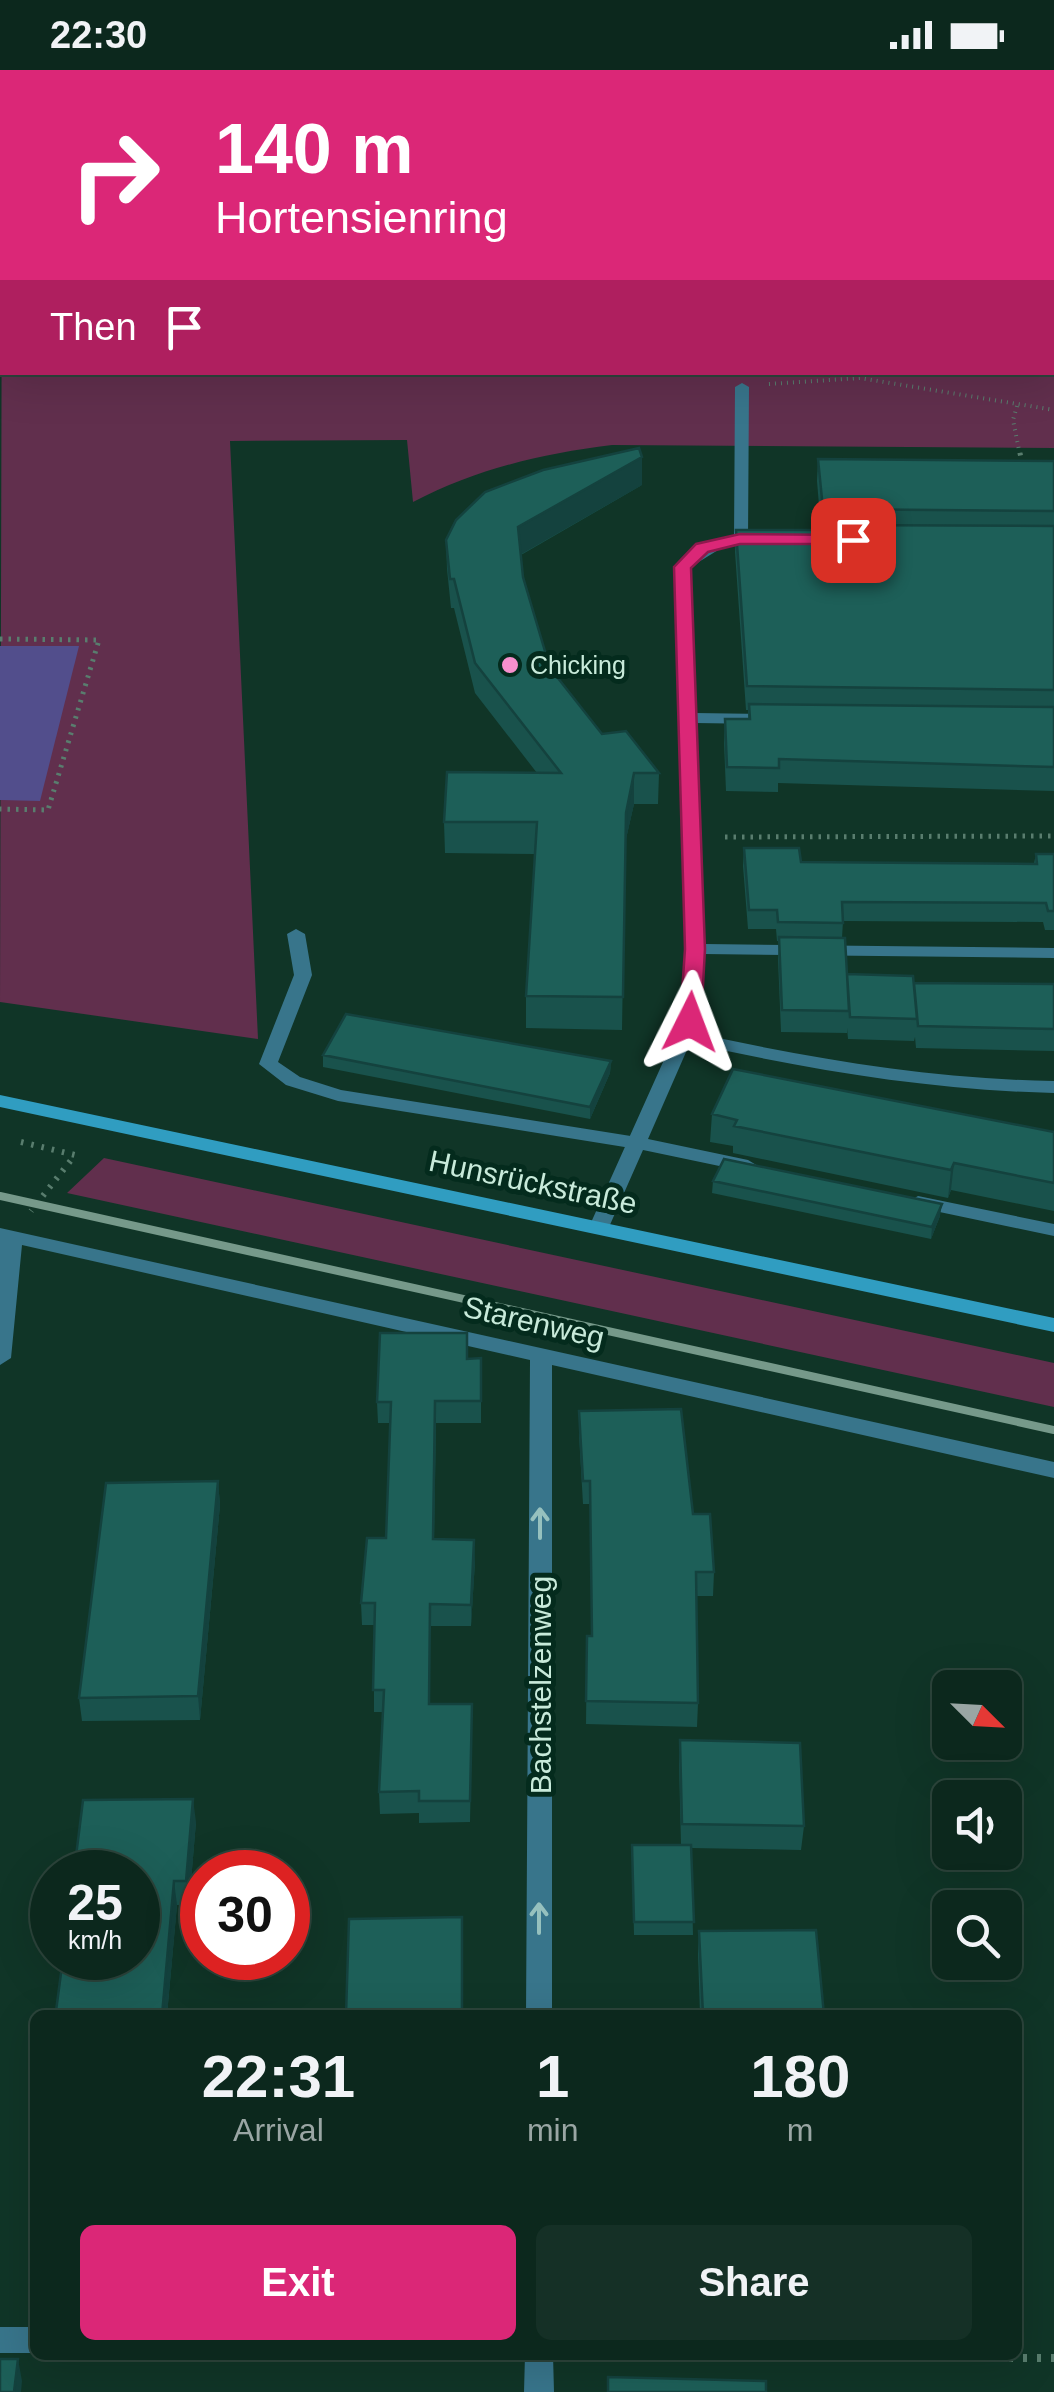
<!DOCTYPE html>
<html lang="en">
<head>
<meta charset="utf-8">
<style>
  body { margin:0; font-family:Arial,sans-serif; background:#153026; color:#f1f3f6; height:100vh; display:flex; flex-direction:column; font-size:38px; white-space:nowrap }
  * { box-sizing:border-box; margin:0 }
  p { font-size:32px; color:#9aa6a4 }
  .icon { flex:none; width:55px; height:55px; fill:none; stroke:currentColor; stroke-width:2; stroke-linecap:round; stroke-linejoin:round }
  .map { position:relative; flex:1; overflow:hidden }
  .sheet { position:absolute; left:30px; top:1940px; width:992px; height:350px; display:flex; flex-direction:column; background:#0c281d; border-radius:15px; box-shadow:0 10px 40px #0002,0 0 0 2px #2c443b }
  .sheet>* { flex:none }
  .banner { position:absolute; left:0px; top:0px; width:1055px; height:305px; box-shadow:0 10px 40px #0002,0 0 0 2px #2c443b; background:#db2777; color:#fff; overflow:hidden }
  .needle { width:65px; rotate:114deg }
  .controls { position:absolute; left:932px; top:1600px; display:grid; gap:20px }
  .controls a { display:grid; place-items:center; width:90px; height:90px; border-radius:15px; background:#0c281d; box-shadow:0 10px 40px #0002,0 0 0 2px #2c443b; font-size:50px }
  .speed { position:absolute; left:30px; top:1780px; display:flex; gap:20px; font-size:50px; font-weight:700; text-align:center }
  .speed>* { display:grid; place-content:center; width:130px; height:130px; border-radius:50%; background:#0c281d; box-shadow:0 10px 40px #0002,0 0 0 2px #2c443b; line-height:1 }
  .speed small { font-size:25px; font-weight:400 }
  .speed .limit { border:15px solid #d22; background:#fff; color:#111 }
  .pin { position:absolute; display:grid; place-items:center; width:85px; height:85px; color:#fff; margin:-42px; border-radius:20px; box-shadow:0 5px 15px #0006 }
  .me { position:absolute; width:110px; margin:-55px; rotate:3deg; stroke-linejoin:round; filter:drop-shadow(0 0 8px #0008) }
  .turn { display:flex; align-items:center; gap:35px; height:210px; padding:0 50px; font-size:45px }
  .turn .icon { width:130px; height:130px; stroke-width:2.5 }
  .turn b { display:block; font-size:70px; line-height:85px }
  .then { display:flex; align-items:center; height:95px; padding:0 50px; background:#0003; gap:20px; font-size:38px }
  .eta { display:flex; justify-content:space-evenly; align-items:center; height:170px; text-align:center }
  .eta b { font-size:60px; font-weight:700; line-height:70px }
  .button { display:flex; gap:20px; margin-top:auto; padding:20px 50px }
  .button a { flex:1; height:115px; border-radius:15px; background:#db2777; color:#fff; font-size:40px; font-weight:700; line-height:115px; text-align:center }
  .button a+a { background:#153026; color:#f1f3f6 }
  .status { display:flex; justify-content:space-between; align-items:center; height:70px; padding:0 50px; background:#0c281d; direction:ltr }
  .status svg { height:28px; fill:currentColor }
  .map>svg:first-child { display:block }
  .green { fill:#612f4d }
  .water { fill:#524e8c }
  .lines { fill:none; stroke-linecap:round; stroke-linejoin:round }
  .path-far3 { stroke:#597d6e; stroke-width:4; stroke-dasharray:1 5; stroke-linecap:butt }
  .path-far2 { stroke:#597d6e; stroke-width:5; stroke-dasharray:2.5 6; stroke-linecap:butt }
  .path-far1 { stroke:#597d6e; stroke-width:6; stroke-dasharray:2.5 8; stroke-linecap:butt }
  .path { stroke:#597d6e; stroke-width:8; stroke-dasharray:4 10; stroke-linecap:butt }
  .lane { fill:#38758b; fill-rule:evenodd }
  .street { fill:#38758b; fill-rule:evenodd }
  .secondary { fill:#309dc1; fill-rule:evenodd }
  .rail { stroke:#76998a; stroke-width:8 }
  .wall { fill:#19524c }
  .shaded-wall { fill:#14423e }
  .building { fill:#1d5f58; stroke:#14423e; stroke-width:2.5 }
  .oneway { stroke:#96c1be }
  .route { fill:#db2777; stroke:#8e194d; stroke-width:2.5 }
  .poi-dot { fill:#f790cd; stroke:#042b1d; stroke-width:4 }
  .labels { text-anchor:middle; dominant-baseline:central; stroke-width:10; stroke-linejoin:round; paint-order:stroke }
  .far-poi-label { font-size:25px; fill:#c8eada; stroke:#042b1d; text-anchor:start }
  .street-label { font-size:30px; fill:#c8eada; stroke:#042b1d }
</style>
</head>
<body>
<div class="status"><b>22:30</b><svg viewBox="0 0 49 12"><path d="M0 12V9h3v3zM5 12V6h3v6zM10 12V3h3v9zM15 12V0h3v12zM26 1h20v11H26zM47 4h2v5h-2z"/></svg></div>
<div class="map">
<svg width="1054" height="2322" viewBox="0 0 1054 2322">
  <rect width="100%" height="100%" fill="#103527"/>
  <!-- green -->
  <path class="green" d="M2,127V302H1052L1054,276V378L612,375C540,384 477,399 413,432L407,370L230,371L258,969L0,932Z
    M104,1088L1054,1293V1337L67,1123Z"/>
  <!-- water -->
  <path class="water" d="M0,576H79L40,731L0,730Z"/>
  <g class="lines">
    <!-- path-far3 -->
    <path class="path-far3" d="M775,0L784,2
      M769,314L860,308L1054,340
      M1017,336L1013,350L1020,385"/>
    <!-- path-far2 -->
    <path class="path-far2" d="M1020,383L1023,398
      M0,569L99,570L48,740L0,739
      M725,767L1054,766"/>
    <!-- path-far1 -->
    <path class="path-far1" d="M21,1072L75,1085L31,1141"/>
    <!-- path -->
    <path class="path" d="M575,2288H1054"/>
    <!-- lane -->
    <path class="lane" d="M742,313L749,317L748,469L741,473L734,469L735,317Z
      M296,859L305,864L312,905L278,992L300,1007L341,1020L637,1067L647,1073L637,1079L338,1031L286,1015L259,994L294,905L287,864Z"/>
    <!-- street -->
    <path class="street" d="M761,465L766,466V472L723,477L689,498L695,643L772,644L780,649L772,654L695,653L704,874L1054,878V888L704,884L699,952L695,963C814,989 932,1009 1054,1011V1023C930,1020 811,1000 690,973L648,1069L748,1090L758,1096L748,1102L643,1080L609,1157L599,1163L589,1157L681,952L686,879L675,497C698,472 728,465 761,465Z
      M918,1126L1054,1154V1166L911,1136L908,1132Z
      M0,1158L1054,1392V1408L552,1295V1945H526L530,1290L22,1175L11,1288L0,1295Z
      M0,2257H35V2283H0Z
      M525,2285H553L554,2322H524Z"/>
    <!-- secondary -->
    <path class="secondary" d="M0,1025L1054,1248V1262L0,1037Z"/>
    <!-- rail -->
    <path class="rail" d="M0,1126L1054,1360"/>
  </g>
  <!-- wall -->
  <path class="wall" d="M818,389L1054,391V721L778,713V722L726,721L724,673L725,649H748V640H746L735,482L736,460H821L817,411Z
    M642,415L521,485L523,507L550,598L602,664L659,703L658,734H634L625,773L622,960L526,958V926L535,784L445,783L444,752L537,703L475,623L454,538H451L447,499L446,470Z
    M744,778L801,792L1034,793L1036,784H1054V860H1045L1043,852L843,851L842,868L847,909L914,917L1054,914V981L916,978L915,967L914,971L848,969L847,958V963L781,962L778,889L779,871H777L776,859H748L743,796Z
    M323,985L611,991L610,1003L590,1049L323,997Z
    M712,1044L1054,1062V1141L951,1120L948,1128L733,1083V1076L710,1072Z
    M713,1111L940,1146L931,1169L712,1123Z
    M481,1288V1353H436L434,1469L475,1491L471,1556H430V1634L472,1655L470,1752L419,1753V1743L380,1744L379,1722L383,1642H374V1555H362L361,1533L386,1468L390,1353H378L377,1332L468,1289Z
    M579,1341L693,1444L714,1502L713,1526H696L698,1633L697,1657L586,1654L587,1566H592L590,1434H583L579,1365Z
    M218,1411L220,1435L200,1650L82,1651L79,1628Z
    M680,1670L804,1756L801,1780L691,1778L693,1865H634L632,1775H681L679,1694Z
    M196,1752L189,1835H177L167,1945H57L56,1941Z
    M699,1861L824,1945H700L698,1884Z"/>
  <!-- shaded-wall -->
  <path class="shaded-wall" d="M642,387V415L518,486V457Z
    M634,703V734L625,774L626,743Z
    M611,991L610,1003L590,1049V1037Z
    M954,1093L951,1120L948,1128L951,1100Z
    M942,1134L940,1146L931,1169L932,1157Z
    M218,1411L220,1435L200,1650L198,1626Z
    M474,1470L475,1491L471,1556V1535Z
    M193,1729L196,1752L189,1835L186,1811Z
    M174,1811L177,1835L167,1945H162Z
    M18,2289L22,2311L21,2322H14Z"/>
  <!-- building -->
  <path class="building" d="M639,378L642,387L518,457L523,507L550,598L602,664L626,661L659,703H634L626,743L623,927L526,926L537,752H444L447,702L561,703L475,593L454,509H450L446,470L456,450L485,422L543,400Z
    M818,389L1054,391V441L823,439Z
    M824,455L1054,456V620L747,616L736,460H824Z
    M749,634L1054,637V697L779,689V698L727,697L725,649H750Z
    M744,778H799L801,792L1037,794L1036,784H1054V841H1048L1046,833L842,832L843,853L778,852L777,840H749Z
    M779,867L845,868L849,941L782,940Z
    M847,904L913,906L917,949L850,947Z
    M914,913L1054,914V959L918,956Z
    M346,944L611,991L590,1037L323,985Z
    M733,999L1054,1062V1113L954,1093L951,1100L734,1056L737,1050L712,1044Z
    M724,1089L942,1134L932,1157L713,1111Z
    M380,1263H467V1289L481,1288V1331H435L433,1469L474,1470L471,1535L430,1534L429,1634H472L470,1731H419V1721L379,1722L384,1620H373L375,1533H361L367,1468H386L391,1332H377Z
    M681,1339L693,1444H710L714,1502H696L698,1633L586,1631L587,1566H592L590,1411H583L579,1341Z
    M218,1411L198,1626L79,1628L106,1413Z
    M680,1670L800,1673L804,1756L682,1754Z
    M193,1729L186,1811H174L162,1945H61L62,1941H56L63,1888H138V1802H74L83,1730Z
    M632,1775H691L694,1852H634Z
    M462,1847V1945H346L349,1849Z
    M816,1860L824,1945H703L699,1861Z
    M0,2289H18L14,2322H0Z
    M608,2307L766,2311V2322H608Z"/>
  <!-- one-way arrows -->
  <defs><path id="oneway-shaft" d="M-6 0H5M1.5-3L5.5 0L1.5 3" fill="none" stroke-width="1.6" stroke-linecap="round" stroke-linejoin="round" transform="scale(2.5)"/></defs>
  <g class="oneway">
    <use href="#oneway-shaft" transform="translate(540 1453) rotate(-90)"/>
    <use href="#oneway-shaft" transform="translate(539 1848) rotate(-90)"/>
  </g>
  <!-- route -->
  <path class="route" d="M740,464L853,465L861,470L853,474H740L708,482L691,498L705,879L701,952L690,959L680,952L685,879L674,497L696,474Z"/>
  <!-- markers -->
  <circle class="poi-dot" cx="510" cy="595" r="10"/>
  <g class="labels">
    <!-- far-poi labels -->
    <g class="far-poi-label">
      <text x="530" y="595">Chicking</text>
    </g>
    <!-- street labels -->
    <g class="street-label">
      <text transform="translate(533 1112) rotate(12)">Hunsrückstraße</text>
      <text transform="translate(534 1252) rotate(13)">Starenweg</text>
      <text transform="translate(540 1615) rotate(-90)">Bachstelzenweg</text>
    </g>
  </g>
</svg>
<div class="controls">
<a><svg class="needle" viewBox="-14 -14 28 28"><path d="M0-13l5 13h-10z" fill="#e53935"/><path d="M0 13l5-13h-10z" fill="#9aa6a4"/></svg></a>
<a><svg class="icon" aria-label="sound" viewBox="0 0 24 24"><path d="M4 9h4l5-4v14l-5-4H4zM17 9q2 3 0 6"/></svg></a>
<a><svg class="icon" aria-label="search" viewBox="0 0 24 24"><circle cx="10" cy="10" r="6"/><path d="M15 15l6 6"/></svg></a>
</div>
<div class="speed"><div>25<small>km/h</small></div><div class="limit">30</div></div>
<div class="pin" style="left:853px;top:470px;background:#d93025"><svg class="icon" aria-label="arrive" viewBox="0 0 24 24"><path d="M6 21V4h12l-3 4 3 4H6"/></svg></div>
<svg class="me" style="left:690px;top:952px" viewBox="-20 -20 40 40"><path d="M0-17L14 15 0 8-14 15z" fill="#db2777" stroke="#fff" stroke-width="4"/></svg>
<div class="banner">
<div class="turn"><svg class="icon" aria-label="right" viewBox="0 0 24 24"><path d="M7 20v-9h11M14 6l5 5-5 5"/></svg><div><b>140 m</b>Hortensienring</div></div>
<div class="then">Then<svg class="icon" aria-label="arrive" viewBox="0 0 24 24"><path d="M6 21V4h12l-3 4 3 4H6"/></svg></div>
</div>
<section class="sheet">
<div class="eta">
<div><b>22:31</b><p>Arrival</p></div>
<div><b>1</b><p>min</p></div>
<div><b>180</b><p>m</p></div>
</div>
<div class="button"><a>Exit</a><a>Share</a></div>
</section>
</div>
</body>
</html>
